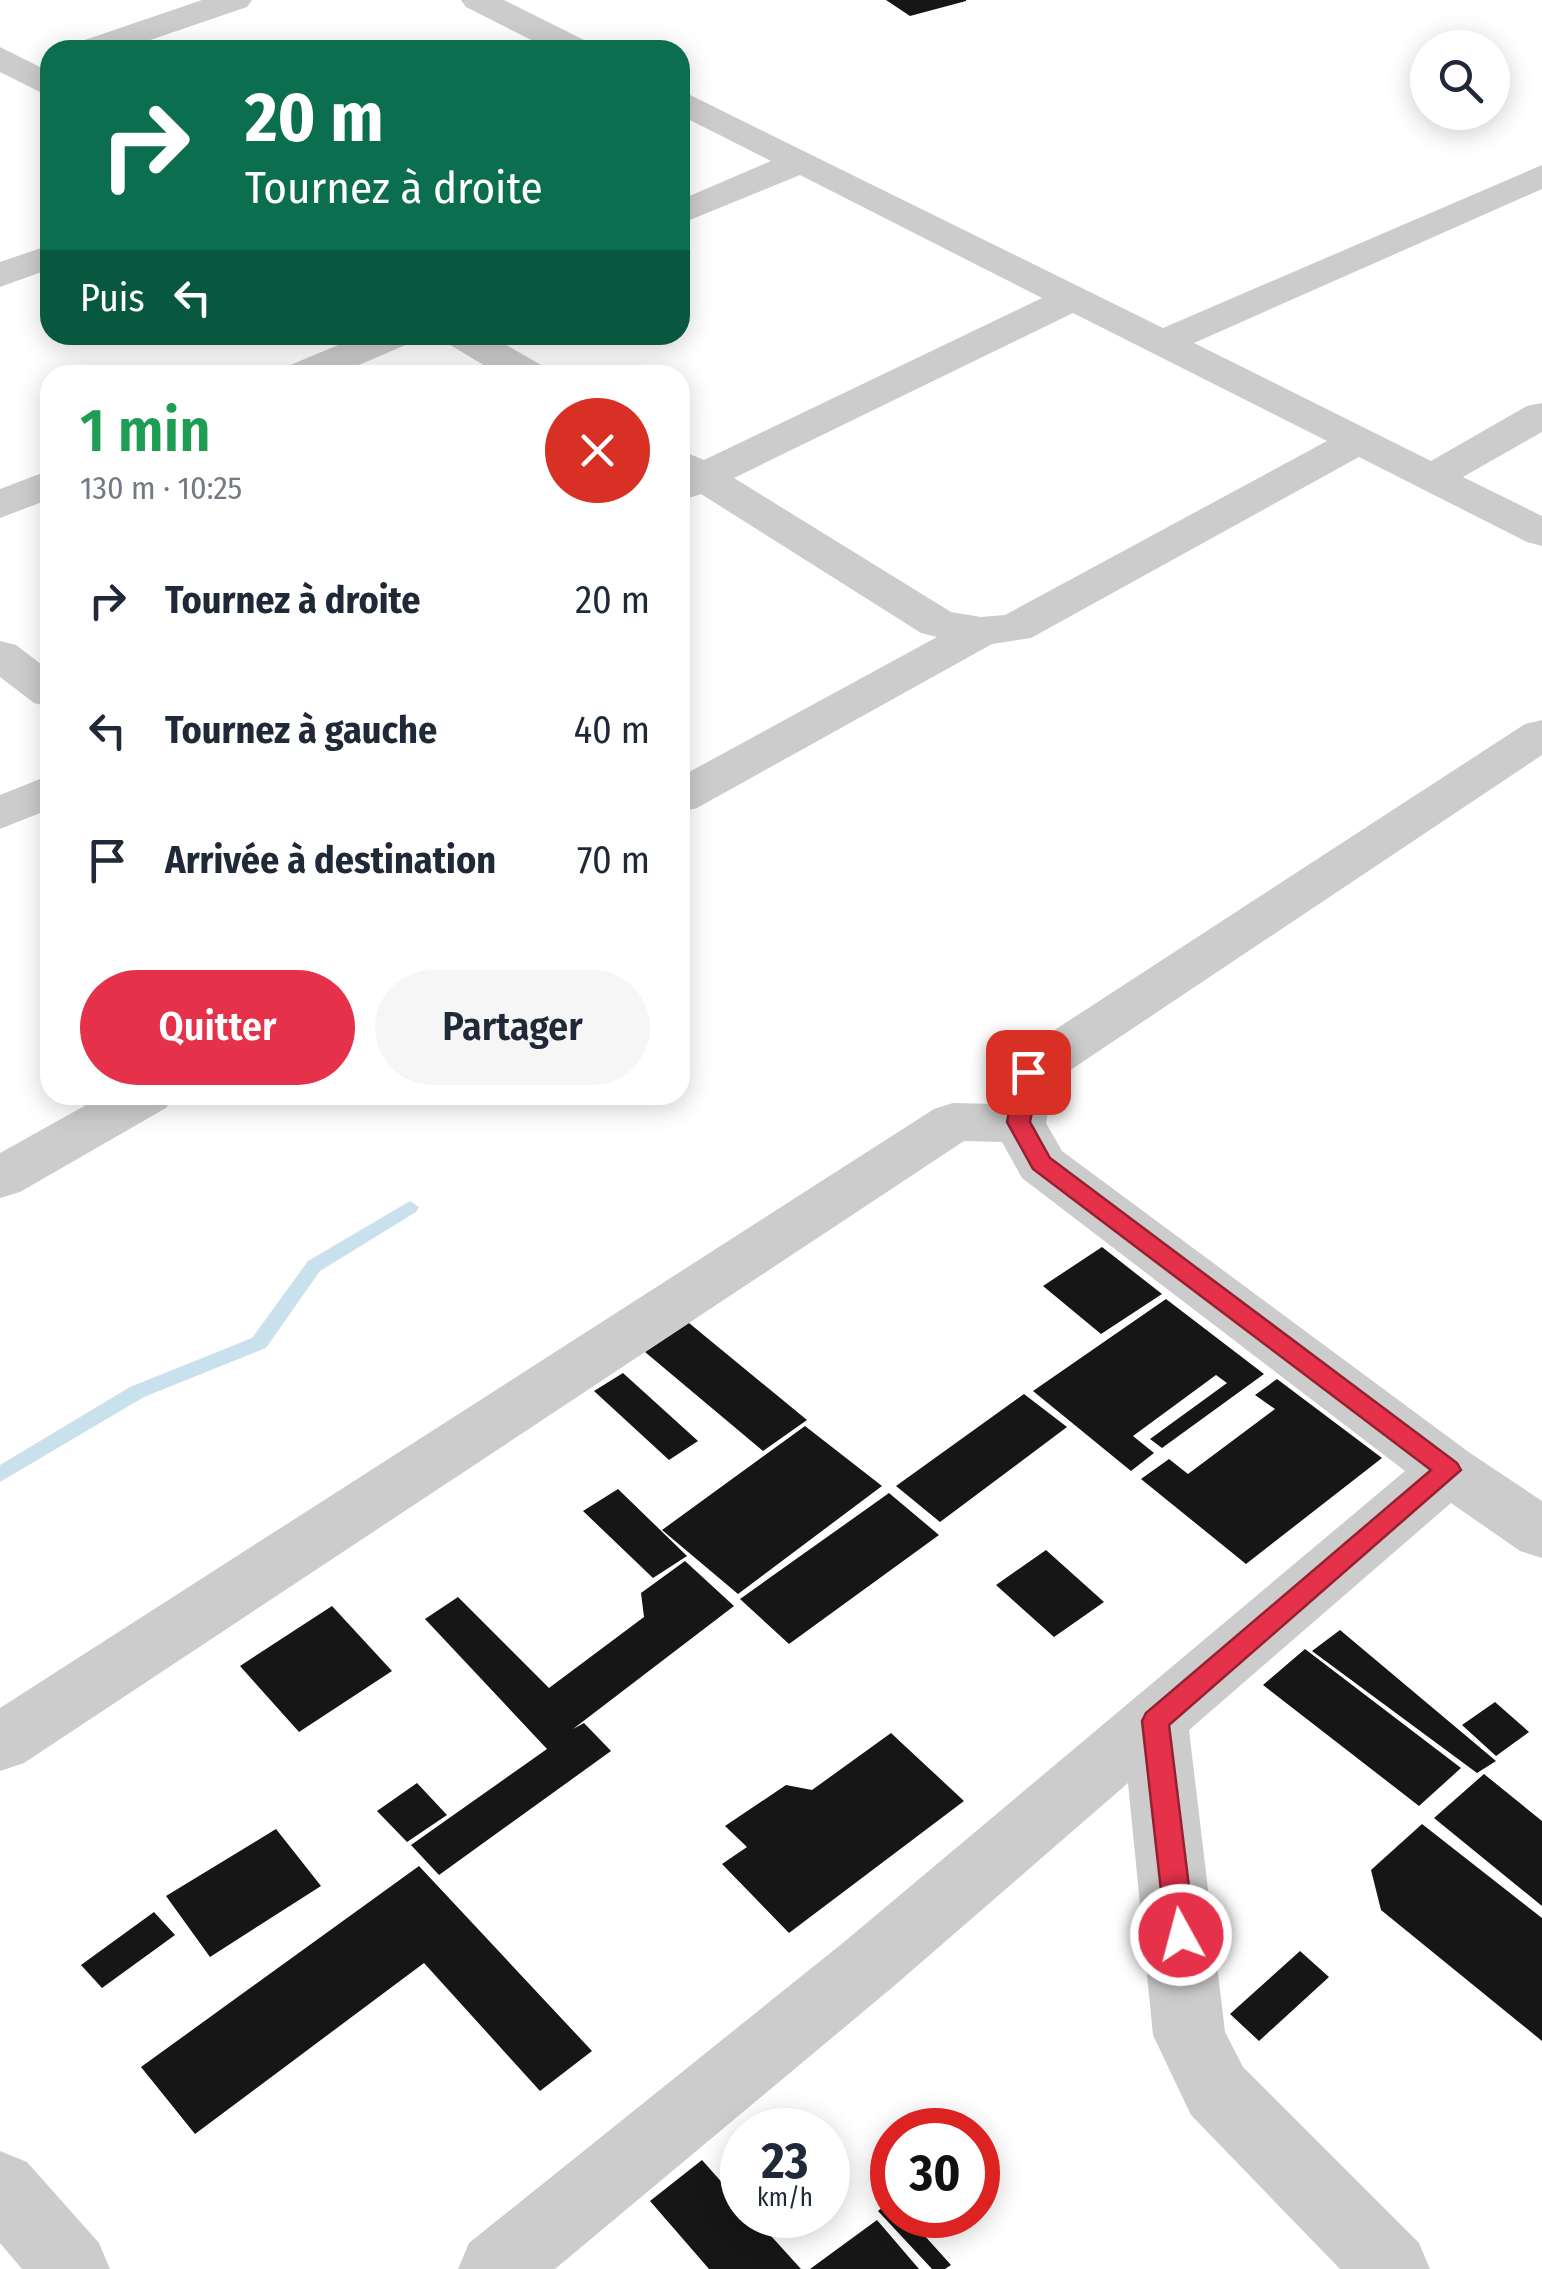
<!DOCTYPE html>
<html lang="fr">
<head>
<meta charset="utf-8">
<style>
  body { margin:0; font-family:"Fira Sans Condensed",sans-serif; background:#f6f6f7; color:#1f2937; height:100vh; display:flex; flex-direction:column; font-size:38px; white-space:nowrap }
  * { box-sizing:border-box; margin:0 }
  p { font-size:32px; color:#747a83 }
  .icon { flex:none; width:55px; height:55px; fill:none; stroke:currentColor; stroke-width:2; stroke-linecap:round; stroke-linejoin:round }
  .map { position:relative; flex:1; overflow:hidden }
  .details { position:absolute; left:40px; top:365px; width:650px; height:740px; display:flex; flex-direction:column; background:#fff; border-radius:30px; box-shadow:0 5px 25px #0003 }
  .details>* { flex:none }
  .hud { position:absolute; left:40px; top:40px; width:650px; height:305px; border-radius:30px; box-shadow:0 5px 25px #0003; background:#0b6e4f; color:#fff; overflow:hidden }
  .tools { position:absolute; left:1410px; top:30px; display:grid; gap:20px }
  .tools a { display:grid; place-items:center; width:100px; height:100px; border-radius:50%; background:#fff; box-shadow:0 5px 25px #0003; font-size:50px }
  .speed { position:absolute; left:720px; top:2108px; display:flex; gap:20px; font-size:50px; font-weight:700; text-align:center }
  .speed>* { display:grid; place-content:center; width:130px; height:130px; border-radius:50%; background:#fff; box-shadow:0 5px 25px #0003; line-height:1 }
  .speed small { font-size:25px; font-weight:400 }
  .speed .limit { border:15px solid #d22; background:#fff; color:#111 }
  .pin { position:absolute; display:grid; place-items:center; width:85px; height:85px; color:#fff; margin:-42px; border-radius:20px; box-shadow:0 5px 15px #0006 }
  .me { position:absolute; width:110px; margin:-55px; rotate:353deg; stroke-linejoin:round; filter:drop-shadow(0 0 8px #0008) }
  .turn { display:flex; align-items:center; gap:35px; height:210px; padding:0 40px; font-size:45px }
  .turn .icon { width:130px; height:130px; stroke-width:2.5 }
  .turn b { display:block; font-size:70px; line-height:85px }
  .then { display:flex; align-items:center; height:95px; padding:0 40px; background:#0003; gap:20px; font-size:38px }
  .round { display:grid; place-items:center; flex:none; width:105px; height:105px; border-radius:52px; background:#f6f6f7 }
  .summary { display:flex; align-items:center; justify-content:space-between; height:170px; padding:0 40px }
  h1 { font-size:60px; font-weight:600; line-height:75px; color:#1e9e55 }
  .cta { display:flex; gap:20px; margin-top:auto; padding:20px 40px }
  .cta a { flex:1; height:115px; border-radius:60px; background:#e6314a; color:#fff; font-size:40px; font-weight:600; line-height:115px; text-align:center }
  .cta a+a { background:#f6f6f7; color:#1f2937 }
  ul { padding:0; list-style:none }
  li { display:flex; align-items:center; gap:30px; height:130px; padding:0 40px }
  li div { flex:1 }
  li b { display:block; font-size:38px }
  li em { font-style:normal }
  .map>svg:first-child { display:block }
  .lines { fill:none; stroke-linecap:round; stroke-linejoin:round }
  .stream { fill:#c9e1ec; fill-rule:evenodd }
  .building { fill:#161616 }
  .minor { fill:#ccc; fill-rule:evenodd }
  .route { fill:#e6314a; stroke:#962030; stroke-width:2.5 }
</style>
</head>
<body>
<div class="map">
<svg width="1542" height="2269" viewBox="0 0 1542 2269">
  <rect width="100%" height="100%" fill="#fff"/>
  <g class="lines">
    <!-- stream -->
    <path class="stream" d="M410,1201L419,1207L416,1212L320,1271L266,1348L144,1397L0,1482V1465L130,1387L252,1338L308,1261Z"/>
  </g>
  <!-- building -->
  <path class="building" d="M886,0H966V1L910,16Z
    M1102,1247L1162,1294L1101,1334L1043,1286Z
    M1166,1299L1264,1374L1162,1448L1150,1439L1227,1383L1216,1375L1133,1436L1154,1453L1131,1471L1033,1391Z
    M689,1323L807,1420L763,1451L645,1352Z
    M623,1373L698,1441L669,1460L594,1391Z
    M1277,1379L1382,1458L1246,1564L1141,1479L1169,1459L1188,1474L1275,1409L1255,1395Z
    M1024,1394L1067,1427L940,1522L896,1486Z
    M805,1426L882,1486L738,1594L662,1530Z
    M618,1489L687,1556L653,1578L583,1511Z
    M889,1493L939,1535L789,1644L740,1599Z
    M1046,1550L1104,1602L1054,1637L996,1585Z
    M685,1561L734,1606L573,1729L584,1723L611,1751L439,1875L411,1845L547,1749L425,1619L458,1597L549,1688L644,1617L641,1593Z
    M332,1606L392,1671L299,1732L240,1666Z
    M1340,1630L1496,1761L1477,1773L1312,1651Z
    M1305,1649L1461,1768L1419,1806L1263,1685Z
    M1495,1702L1529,1732L1496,1756L1462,1725Z
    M891,1733L964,1801L789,1933L722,1864L747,1847L725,1826L786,1785L812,1790Z
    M1484,1774L1542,1821V1906L1434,1818Z
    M417,1783L447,1815L407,1842L377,1811Z
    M1422,1824L1542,1918V2041L1381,1910L1371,1870Z
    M276,1829L321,1886L210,1957L166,1896Z
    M419,1866L592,2051L540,2091L424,1963L195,2134L141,2067Z
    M154,1912L175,1935L102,1988L81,1965Z
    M1300,1951L1329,1977L1259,2041L1230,2014Z
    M702,2160L742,2205V2215H752L801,2269H709L650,2201Z
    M892,2199V2215H906L951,2265L945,2269H932L878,2211Z
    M877,2220L919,2269H810Z"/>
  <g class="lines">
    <!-- minor -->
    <path class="minor" d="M202,0H252L247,7L121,50H71L76,43Z
      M461,0H504L590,43L595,50H551L466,7Z
      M0,47L50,72V97L0,72Z
      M680,90L1163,328L1542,165V189L1194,343L1431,461L1527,406L1542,403V432L1463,477L1542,516V546L1527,542L1359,457L1031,638L992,644L697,808L680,812V777L937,637L921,633L701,494L680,501V450L704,460L1042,298L800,175L680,224V200L771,161L680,115ZM1073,313L1327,441L1005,615L981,617L951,612L734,478Z
      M50,245V269L0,287V262Z
      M362,335H416L410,343L336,375H282L288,366Z
      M441,335H489L543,366L549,375H500L447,343Z
      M50,470V499L0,518V489Z
      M0,641L16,645L50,671V707L34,703L0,677Z
      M1542,720V755L1054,1081L1046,1123L1062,1151L1470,1453L1542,1501V1558L1520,1551L1451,1503L1189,1730L1225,2032L1243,2067L1419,2243L1430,2269H1340L1191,2115L1153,2035L1128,1783L894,1986L555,2269H458L469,2243L844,1942L1405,1471L1022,1178L1002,1142L964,1141L24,1763L0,1771V1708L934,1109L953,1103L996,1104L1002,1072L1010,1059L1525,724Z
      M50,775V809L0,829V795Z
      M104,1095H174L166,1108L20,1192L0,1198V1153Z
      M0,2151L27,2162L99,2243L110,2269H22L0,2243Z"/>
  </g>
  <!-- route -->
  <path class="route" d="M1028,1065L1040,1072L1030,1122L1050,1158L1457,1463L1461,1470L1169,1725L1195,1935L1191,1944L1181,1948L1170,1944L1166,1935L1142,1721L1146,1713L1431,1470L1033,1169L1007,1122L1017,1072Z"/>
</svg>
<div class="tools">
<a><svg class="icon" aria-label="search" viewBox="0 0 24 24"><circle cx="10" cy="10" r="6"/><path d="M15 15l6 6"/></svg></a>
</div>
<div class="speed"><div>23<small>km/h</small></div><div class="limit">30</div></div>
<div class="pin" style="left:1028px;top:1072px;background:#d93025"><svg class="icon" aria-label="arrive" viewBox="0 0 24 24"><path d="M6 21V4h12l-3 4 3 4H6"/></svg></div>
<svg class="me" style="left:1181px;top:1935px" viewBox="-20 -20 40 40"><circle r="17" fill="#e6314a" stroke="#fff" stroke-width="3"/><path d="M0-11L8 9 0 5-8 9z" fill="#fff"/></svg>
<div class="hud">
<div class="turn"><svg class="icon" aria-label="right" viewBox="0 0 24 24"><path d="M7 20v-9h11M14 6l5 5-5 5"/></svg><div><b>20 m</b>Tournez à droite</div></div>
<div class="then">Puis<svg class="icon" aria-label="left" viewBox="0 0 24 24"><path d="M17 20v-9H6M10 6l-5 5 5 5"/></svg></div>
</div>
<section class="details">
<div class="summary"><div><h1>1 min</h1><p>130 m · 10:25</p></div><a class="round" style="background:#d93025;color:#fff"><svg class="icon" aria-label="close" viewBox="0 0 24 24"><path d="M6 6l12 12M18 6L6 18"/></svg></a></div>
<ul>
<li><svg class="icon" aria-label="right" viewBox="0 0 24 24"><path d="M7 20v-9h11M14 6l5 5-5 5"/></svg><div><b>Tournez à droite</b></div><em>20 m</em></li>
<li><svg class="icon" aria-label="left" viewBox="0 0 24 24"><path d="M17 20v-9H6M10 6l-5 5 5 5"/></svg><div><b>Tournez à gauche</b></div><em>40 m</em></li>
<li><svg class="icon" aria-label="arrive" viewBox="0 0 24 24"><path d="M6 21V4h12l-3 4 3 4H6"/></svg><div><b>Arrivée à destination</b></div><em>70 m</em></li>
</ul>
<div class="cta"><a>Quitter</a><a>Partager</a></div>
</section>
</div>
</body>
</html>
